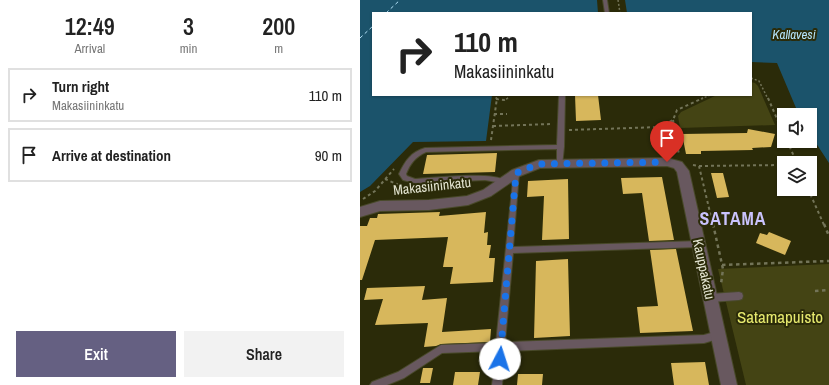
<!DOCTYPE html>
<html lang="en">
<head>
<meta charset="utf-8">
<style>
  body { margin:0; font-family:"Archivo Narrow",sans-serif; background:#f2f2f2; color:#222; height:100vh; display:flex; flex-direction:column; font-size:15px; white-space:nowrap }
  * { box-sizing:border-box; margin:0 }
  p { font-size:13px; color:#767676 }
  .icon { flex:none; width:22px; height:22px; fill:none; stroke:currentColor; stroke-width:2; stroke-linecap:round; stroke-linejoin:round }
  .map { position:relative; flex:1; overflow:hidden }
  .panel { display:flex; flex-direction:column; background:#fff; width:360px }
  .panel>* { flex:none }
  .hud { position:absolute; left:12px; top:12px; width:380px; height:84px; border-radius:0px; box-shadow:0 1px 3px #0004; background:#fff; color:#222; overflow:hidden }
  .tools { position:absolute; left:417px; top:108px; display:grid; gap:8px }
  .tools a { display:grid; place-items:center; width:40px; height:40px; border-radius:0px; background:#fff; box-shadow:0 1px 3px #0004; font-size:20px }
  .pin { position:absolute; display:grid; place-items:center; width:34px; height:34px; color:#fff; margin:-41px -17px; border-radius:50% 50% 50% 0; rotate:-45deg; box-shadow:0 0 4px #0007 }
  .pin .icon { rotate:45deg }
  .me { position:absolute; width:44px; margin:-22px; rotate:5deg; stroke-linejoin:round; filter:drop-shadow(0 0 3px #0008) }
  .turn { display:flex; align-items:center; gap:14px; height:84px; padding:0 16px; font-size:18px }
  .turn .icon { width:52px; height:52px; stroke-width:2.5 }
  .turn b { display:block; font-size:28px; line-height:34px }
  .eta { display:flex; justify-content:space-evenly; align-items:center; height:68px; text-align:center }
  .eta b { font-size:24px; font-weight:600; line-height:28px }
  .action { display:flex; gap:8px; margin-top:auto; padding:8px 16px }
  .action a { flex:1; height:46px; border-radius:0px; background:#656082; color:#fff; font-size:16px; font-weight:600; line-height:46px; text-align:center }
  .action a+a { background:#f2f2f2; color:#222 }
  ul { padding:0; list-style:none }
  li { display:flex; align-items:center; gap:12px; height:54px; margin:0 8px 6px; padding:0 8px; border:2px solid #e0e0e0; border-radius:0px }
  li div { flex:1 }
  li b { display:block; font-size:15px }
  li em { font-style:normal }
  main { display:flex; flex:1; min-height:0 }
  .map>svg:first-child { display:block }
  .green { fill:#444414 }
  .water { fill:#1b536b }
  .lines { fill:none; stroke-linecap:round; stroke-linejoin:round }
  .ferry { stroke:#b4e3fa; stroke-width:1; stroke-dasharray:3.5 3; stroke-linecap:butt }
  .building { fill:#d7b75c }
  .lane-casing { stroke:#484929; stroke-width:2 }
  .street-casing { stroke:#484929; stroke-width:2 }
  .path-far2 { stroke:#737458; stroke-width:1.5; stroke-dasharray:2 2; stroke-linecap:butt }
  .path-far1 { stroke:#737458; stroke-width:2; stroke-dasharray:3 3; stroke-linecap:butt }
  .path { stroke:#737458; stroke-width:2.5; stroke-dasharray:3.5 3.5; stroke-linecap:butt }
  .lane { fill:#68585f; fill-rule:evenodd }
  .street { fill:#68585f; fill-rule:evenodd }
  .route { stroke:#1a73e8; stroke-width:7; stroke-dasharray:0 12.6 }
  .labels { text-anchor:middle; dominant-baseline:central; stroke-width:4; stroke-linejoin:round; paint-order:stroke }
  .far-water-label { font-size:13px; font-style:italic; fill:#b4e3fa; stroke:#2b2b09 }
  .street-label { font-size:14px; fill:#e3e4d1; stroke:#2b2b09 }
  .near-park-label { font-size:17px; fill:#e6e96e; stroke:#2b2b09 }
  .district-label { font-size:18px; font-weight:bold; letter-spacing:1px; fill:#cac3fd; stroke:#2b2b09 }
</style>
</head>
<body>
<main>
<section class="panel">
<div class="eta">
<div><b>12:49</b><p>Arrival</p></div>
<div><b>3</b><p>min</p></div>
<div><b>200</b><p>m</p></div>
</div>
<ul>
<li><svg class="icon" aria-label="right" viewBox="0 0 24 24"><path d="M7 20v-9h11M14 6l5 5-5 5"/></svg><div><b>Turn right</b><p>Makasiininkatu</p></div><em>110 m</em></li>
<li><svg class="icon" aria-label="arrive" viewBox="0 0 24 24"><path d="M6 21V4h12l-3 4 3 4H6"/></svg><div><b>Arrive at destination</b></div><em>90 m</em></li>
</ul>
<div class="action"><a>Exit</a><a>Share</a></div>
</section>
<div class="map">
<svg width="469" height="385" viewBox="0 0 469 385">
  <rect width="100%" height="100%" fill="#2b2b09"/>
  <!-- green -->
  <path class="green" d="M391,82L395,83L398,86L415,125L320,128L318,116L321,112L357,95H391Z
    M469,264V385H386L358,269Z"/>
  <!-- water -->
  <path class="water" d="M0,0H237L238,13H13V95H132L126,141L53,142L10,186L0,192Z
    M265,0H469V163L450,134V115H439L417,63L391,62V13H267Z"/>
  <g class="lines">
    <!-- ferry -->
    <path class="ferry" d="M26,13L40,0
      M0,38L13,26"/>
  </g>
  <!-- building -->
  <path class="building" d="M215,95H238L241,120L216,121Z
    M388,129L415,134L411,147L392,148L393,150L341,151V154H326L322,134L387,133Z
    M137,153L135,172L63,174L67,155Z
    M351,173H363L369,197L357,198Z
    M302,177L314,240L289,241L282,193L263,194L261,178Z
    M208,179L209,239L182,240L184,196L167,197L168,181Z
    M80,212L79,216L126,212L124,233L128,232L127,245H131L129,258H135L133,282L90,284L93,267H83L88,237L15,240L2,280H0V226H7L10,218H17L18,214Z
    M409,232L431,241L425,255L396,243L400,233L407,235Z
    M316,249L333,331L280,333L277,307L298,306L290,250Z
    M208,259L210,336L174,338L176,261Z
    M65,286L62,300L87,298L82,332L131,329L130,342L81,344L76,346L64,347L68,323L15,325L23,299L4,300L7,288Z
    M345,362L349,385H314L311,363Z
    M63,368H73L70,383H60Z
    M95,372H120L118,385H93Z
    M158,374H183L182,385H157Z"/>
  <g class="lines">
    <!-- lane casing -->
    <g class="lane-casing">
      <path id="lane" d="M243,0H247L249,13H245Z
        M199,95H205L204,147L202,166H200L197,164V149L66,152C55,157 50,164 46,174L47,176L55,179C71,178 136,171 145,181L142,183L125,180L55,183L43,180L39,174C45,161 51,152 65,148L197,145Z
        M154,171H158L159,173L153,247L339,241L342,242L343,244L342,246L339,247L153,253L145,342L344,335L358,331L361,332L362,335L361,338L344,343L145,351L142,385H132L136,351L82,353L44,378L27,385H10L12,382L38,372L81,345L136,343Z
        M379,292L382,293L383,296L382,299L379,300L350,302L347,301L346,298L347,295L350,294Z"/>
    </g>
    <!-- street casing -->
    <g class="street-casing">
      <path id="street" d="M307,158L322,162L329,171L377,385H361L317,172L314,168L307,166L180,168L160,176L131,196L108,205L69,210L20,211L0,217V207L20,201L69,200L107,196L123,190L152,170L179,160Z"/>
    </g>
    <!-- path-far2 -->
    <path class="path-far2" d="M258,0L260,13
      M391,78L399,81L408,99
      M136,99H138
      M136,99L137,95
      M146,99L149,98
      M341,99L350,95"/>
    <!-- path-far1 -->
    <path class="path-far1" d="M408,98L424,135
      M136,99L144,100L148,98
      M134,114H147
      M313,120L319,155
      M133,126L192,124
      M301,128L307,153
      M209,130L301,127L313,120L317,110L343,98
      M131,140L137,98
      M427,141L437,163
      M333,165L339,166L353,225
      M339,166L424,165
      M25,179L39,185L36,194
      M448,189L464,225
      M3,199L15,191L34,169"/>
    <!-- path -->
    <path class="path" d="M353,224L363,269L361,284
      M464,224L469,236
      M362,265L469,261
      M455,291L469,290"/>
    <!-- lane -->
    <use href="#lane" class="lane"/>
    <!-- street -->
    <use href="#street" class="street"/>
  </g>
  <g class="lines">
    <!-- route -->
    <path class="route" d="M140,359L156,173L179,164L307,162"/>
  </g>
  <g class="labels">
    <!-- far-water labels -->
    <g class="far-water-label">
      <text x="434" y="34">Kallavesi</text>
    </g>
    <!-- street labels -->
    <g class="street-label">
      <text transform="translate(72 186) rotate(-6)">Makasiininkatu</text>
      <text transform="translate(344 269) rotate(78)">Kauppakatu</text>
    </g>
    <!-- near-park labels -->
    <g class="near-park-label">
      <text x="420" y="316">Satamapuisto</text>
    </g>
    <!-- district labels -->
    <g class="district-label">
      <text x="373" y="218">SATAMA</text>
    </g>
  </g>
</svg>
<div class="tools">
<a><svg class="icon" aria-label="sound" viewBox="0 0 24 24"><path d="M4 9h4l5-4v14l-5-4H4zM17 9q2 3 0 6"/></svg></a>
<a><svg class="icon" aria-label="layers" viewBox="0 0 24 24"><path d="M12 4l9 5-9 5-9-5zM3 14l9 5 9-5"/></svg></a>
</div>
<div class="pin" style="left:307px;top:162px;background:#d93025"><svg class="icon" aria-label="arrive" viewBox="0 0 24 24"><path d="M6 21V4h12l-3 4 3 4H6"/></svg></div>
<svg class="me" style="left:140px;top:359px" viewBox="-20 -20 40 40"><circle r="19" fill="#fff"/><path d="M0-13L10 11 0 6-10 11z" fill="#1a73e8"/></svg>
<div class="hud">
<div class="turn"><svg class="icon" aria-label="right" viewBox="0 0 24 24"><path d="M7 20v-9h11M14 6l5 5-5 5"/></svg><div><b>110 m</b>Makasiininkatu</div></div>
</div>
</div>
</main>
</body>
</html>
